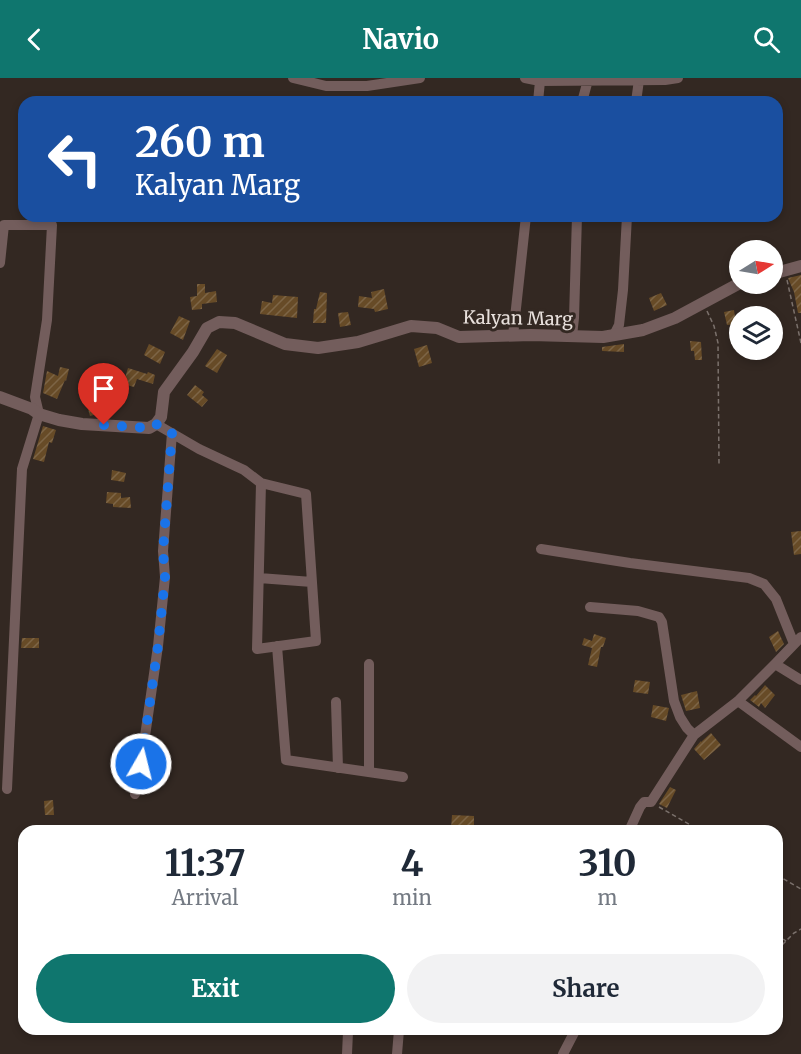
<!DOCTYPE html>
<html lang="en">
<head>
<meta charset="utf-8">
<style>
  body { margin:0; font-family:Merriweather,serif; background:#f2f2f3; color:#1f2937; height:100vh; display:flex; flex-direction:column; font-size:22px; white-space:nowrap }
  * { box-sizing:border-box; margin:0 }
  p { font-size:20px; color:#747a83 }
  .icon { flex:none; width:33px; height:33px; fill:none; stroke:currentColor; stroke-width:2; stroke-linecap:round; stroke-linejoin:round }
  .map { position:relative; flex:1; overflow:hidden }
  .sheet { position:absolute; left:18px; top:747px; width:765px; height:210px; display:flex; flex-direction:column; background:#fff; border-radius:18px; box-shadow:0 3px 9px #0003 }
  .sheet>* { flex:none }
  .guide { position:absolute; left:18px; top:18px; width:765px; height:126px; border-radius:18px; box-shadow:0 3px 9px #0003; background:#1a4fa0; color:#fff; overflow:hidden }
  .needle { width:39px; rotate:79deg }
  .controls { position:absolute; left:729px; top:162px; display:grid; gap:12px }
  .controls a { display:grid; place-items:center; width:54px; height:54px; border-radius:50%; background:#fff; box-shadow:0 3px 9px #0003; font-size:30px }
  .pin { position:absolute; display:grid; place-items:center; width:51px; height:51px; color:#fff; margin:-62px -26px; border-radius:50% 50% 50% 0; rotate:-45deg; box-shadow:0 0 6px #0007 }
  .pin .icon { rotate:45deg }
  .me { position:absolute; width:66px; margin:-33px; rotate:8deg; stroke-linejoin:round; filter:drop-shadow(0 0 4px #0008) }
  .turn { display:flex; align-items:center; gap:21px; height:126px; padding:0 18px; font-size:27px }
  .turn .icon { width:78px; height:78px; stroke-width:2.5 }
  .turn b { display:block; font-size:42px; line-height:51px }
  .eta { display:flex; justify-content:space-evenly; align-items:center; height:102px; text-align:center }
  .eta b { font-size:36px; font-weight:700; line-height:42px }
  .button { display:flex; gap:12px; margin-top:auto; padding:12px 18px }
  .button a { flex:1; height:69px; border-radius:36px; background:#0f766e; color:#fff; font-size:24px; font-weight:700; line-height:69px; text-align:center }
  .button a+a { background:#f2f2f3; color:#1f2937 }
  header { display:flex; justify-content:space-between; align-items:center; height:78px; padding:0 18px; background:#0f766e; color:#fff; font-size:27px; font-weight:700 }
  .map>svg:first-child { display:block }
  .building { fill:url(#building-hatch) }
  .lines { fill:none; stroke-linecap:round; stroke-linejoin:round }
  .path { stroke:#7b716c; stroke-width:1.5; stroke-dasharray:4.5 3; stroke-linecap:butt }
  .minor { stroke:#735d5c; stroke-width:10 }
  .tertiary { stroke:#735d5c; stroke-width:12 }
  .route { stroke:#1a73e8; stroke-width:10; stroke-dasharray:0 18 }
  .labels { text-anchor:middle; dominant-baseline:central; stroke-width:6; stroke-linejoin:round; paint-order:stroke }
  .street-label { font-size:18px; fill:#e8e0dc; stroke:#332822 }
</style>
</head>
<body>
<header><svg class="icon" aria-label="back" viewBox="0 0 24 24"><path d="M15 5l-7 7 7 7"/></svg>Navio<svg class="icon" aria-label="search" viewBox="0 0 24 24"><circle cx="10" cy="10" r="6"/><path d="M15 15l6 6"/></svg></header>
<div class="map">
<svg width="801" height="976" viewBox="0 0 801 976">
  <defs>
    <pattern id="building-hatch" width="6" height="6" patternUnits="userSpaceOnUse" patternTransform="scale(1.5)"><rect width="6" height="6" fill="#674b27"/><path d="M-1 1l2-2M0 6l6-6M5 7l2-2" fill="none" stroke="#7d6546"/></pattern>
  </defs>
  <rect width="100%" height="100%" fill="#332822"/>
  <!-- building -->
  <path class="building" d="M801,197V235H798L794,214L788,200Z
    M197,206H205V215L216,213L217,224L202,226V231L192,232L190,219L197,218Z
    M384,211L388,231L375,234L374,231L358,229L359,218L372,220L371,214Z
    M320,214L327,215L326,245H313L314,231H316Z
    M661,215L667,227L654,233L649,220Z
    M273,217L298,219L297,240L260,236L262,223L272,225Z
    M734,232L736,246L727,247L724,234Z
    M348,234L351,247L340,249L338,235Z
    M179,238L190,243L183,262L170,255Z
    M690,263L701,264L702,282H695L694,273H691Z
    M149,266L165,274L160,286L144,277Z
    M624,266V274L602,273V269Z
    M427,267L432,285L419,289L414,271Z
    M217,271L227,277L217,295L205,288Z
    M60,289L69,291L66,303L65,302L57,321L43,315L47,293L58,298Z
    M128,290L147,296L148,294L155,297L153,306L137,301L134,309L123,306Z
    M195,307L204,314L202,317L208,322L202,329L187,317Z
    M98,325L101,335L90,338L87,328Z
    M43,348L56,352L52,365L49,364L44,384L33,381Z
    M112,392L126,395L124,404L111,402Z
    M107,414L121,415V420L130,419L131,430L113,429V426L106,425Z
    M801,453V476L794,477L791,454Z
    M778,553L784,566L776,574L769,559Z
    M594,556L606,560L603,569H601L597,589L588,587L592,570L582,567L584,560L592,563Z
    M22,560H39V570H21Z
    M635,602L650,604L648,616L633,614Z
    M765,607L775,617L765,630L761,625L759,629L750,622L755,617L756,618Z
    M697,613L700,630L686,633L681,617Z
    M653,627L669,630L666,643L651,639Z
    M711,655L721,667L704,682L694,671L701,663V664Z
    M670,709L676,712L667,730L659,726Z
    M53,722L54,737H45L44,723Z
    M452,737L474,738V751L458,750V752L451,751Z"/>
  <g class="lines">
    <!-- path -->
    <path class="path" d="M787,202L801,265
      M707,233L714,248L718,265L719,387
      M659,729L701,753
      M777,797L801,811
      M777,857L786,863
      M777,872L794,855L801,851"/>
    <!-- minor -->
    <path class="minor" d="M293,0L326,8H367L420,0
      M525,0L540,3L665,2L678,0
      M538,24L540,3
      M582,24L588,2
      M636,24L639,2
      M0,185L4,147H52L47,242L35,319L39,336L22,391L7,711
      M614,257L619,247L623,212L627,138
      M513,258L526,138
      M572,258L574,240L577,138
      M156,346L199,371L244,392L261,405L306,416L316,563L257,571L261,405
      M541,471L630,485L749,500L764,506L776,521L794,566
      M259,500L312,504
      M590,529L638,533L659,539L662,544L674,623L680,639L687,650L694,657
      M277,568L286,682L403,699
      M369,586V694
      M775,586L801,602
      M738,623L801,669
      M336,624L338,690
      M135,716L141,686L158,568L165,499L163,473L172,355
      M629,753L640,729L644,724H651L694,657L738,623L775,586L801,559
      M347,976L348,954
      M397,976L399,952
      M563,976L576,951"/>
    <!-- tertiary -->
    <path class="tertiary" d="M772,196L801,188
      M0,319L32,331L39,336L59,342L82,346L149,350L156,346L161,339L164,314L193,274L207,250L219,244L235,245L285,266L318,270L358,264L411,248L437,250L459,259L531,257L603,259L643,252L675,240L740,205"/>
  </g>
  <g class="lines">
    <!-- route -->
    <path class="route" d="M104,347L149,350L156,346L172,355L163,473L165,499L158,568L141,686"/>
  </g>
  <g class="labels">
    <!-- street labels -->
    <g class="street-label">
      <text transform="translate(518 240) rotate(1)">Kalyan Marg</text>
    </g>
  </g>
</svg>
<div class="controls">
<a><svg class="needle" viewBox="-14 -14 28 28"><path d="M0-13l5 13h-10z" fill="#e53935"/><path d="M0 13l5-13h-10z" fill="#747a83"/></svg></a>
<a><svg class="icon" aria-label="layers" viewBox="0 0 24 24"><path d="M12 4l9 5-9 5-9-5zM3 14l9 5 9-5"/></svg></a>
</div>
<div class="pin" style="left:104px;top:347px;background:#d93025"><svg class="icon" aria-label="arrive" viewBox="0 0 24 24"><path d="M6 21V4h12l-3 4 3 4H6"/></svg></div>
<svg class="me" style="left:141px;top:686px" viewBox="-20 -20 40 40"><circle r="17" fill="#1a73e8" stroke="#fff" stroke-width="3"/><path d="M0-11L8 9 0 5-8 9z" fill="#fff"/></svg>
<div class="guide">
<div class="turn"><svg class="icon" aria-label="left" viewBox="0 0 24 24"><path d="M17 20v-9H6M10 6l-5 5 5 5"/></svg><div><b>260 m</b>Kalyan Marg</div></div>
</div>
<section class="sheet">
<div class="eta">
<div><b>11:37</b><p>Arrival</p></div>
<div><b>4</b><p>min</p></div>
<div><b>310</b><p>m</p></div>
</div>
<div class="button"><a>Exit</a><a>Share</a></div>
</section>
</div>
</body>
</html>
